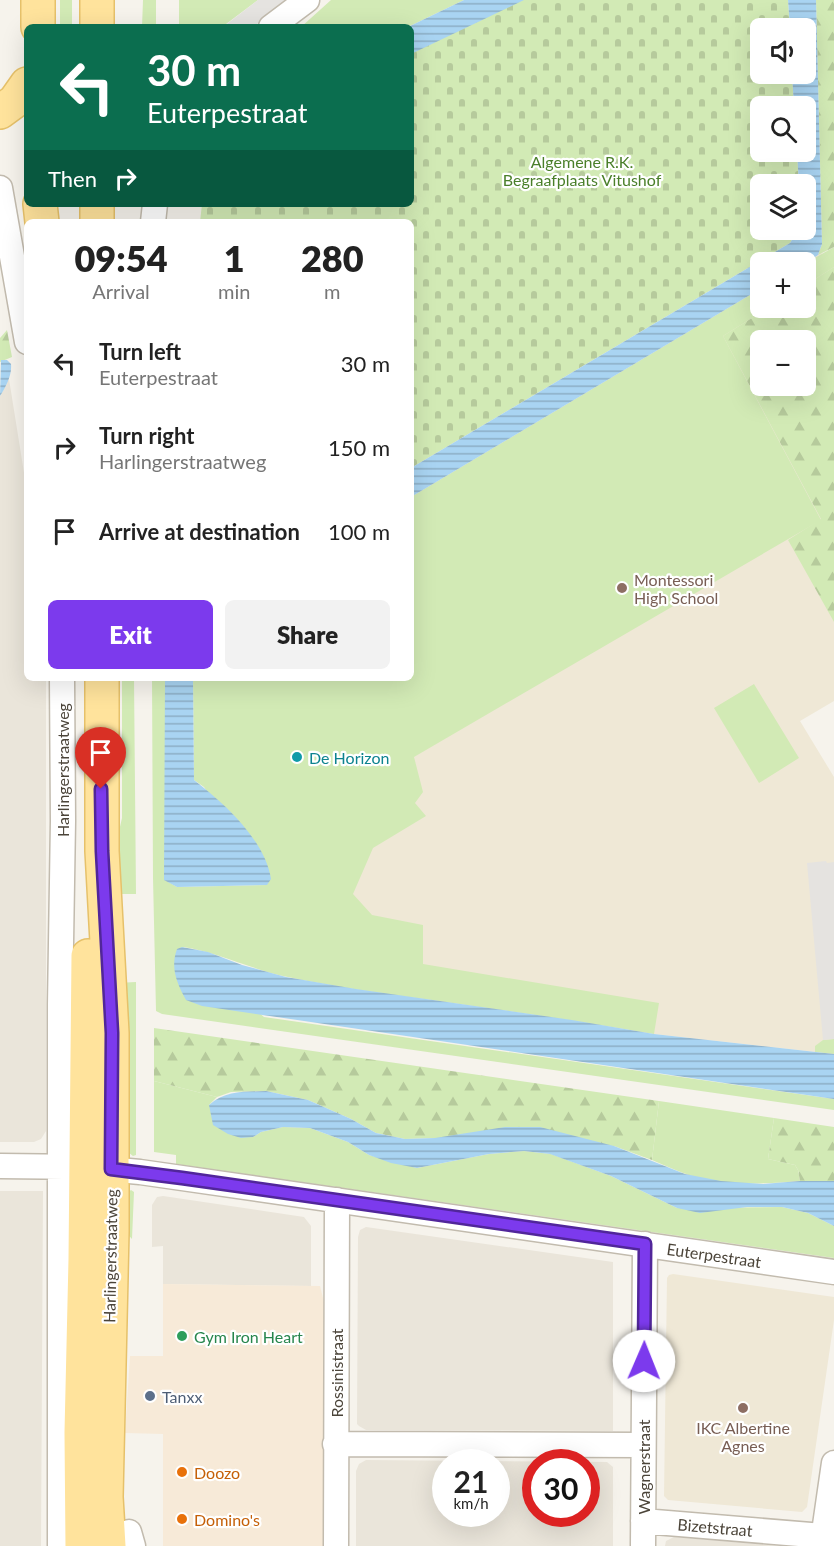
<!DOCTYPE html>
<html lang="en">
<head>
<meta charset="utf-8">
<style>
  body { margin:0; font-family:Lato,sans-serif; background:#f2f2f2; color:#222; height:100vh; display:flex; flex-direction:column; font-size:22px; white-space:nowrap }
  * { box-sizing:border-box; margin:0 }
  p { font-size:20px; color:#767676 }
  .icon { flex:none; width:33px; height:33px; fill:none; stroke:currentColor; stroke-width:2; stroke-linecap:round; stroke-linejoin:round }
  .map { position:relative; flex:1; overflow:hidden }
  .drawer { position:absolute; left:24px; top:219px; width:390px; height:462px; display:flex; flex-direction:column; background:#fff; border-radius:9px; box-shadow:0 6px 24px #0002 }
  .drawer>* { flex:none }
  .guide { position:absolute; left:24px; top:24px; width:390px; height:183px; border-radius:9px; box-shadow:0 6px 24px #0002; background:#0b6e4f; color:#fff; overflow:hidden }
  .controls { position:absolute; left:750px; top:18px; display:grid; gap:12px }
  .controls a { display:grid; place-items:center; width:66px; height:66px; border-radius:9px; background:#fff; box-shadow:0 6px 24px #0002; font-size:30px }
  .speed { position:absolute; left:432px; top:1449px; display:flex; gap:12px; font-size:30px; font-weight:700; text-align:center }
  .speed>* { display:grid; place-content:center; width:78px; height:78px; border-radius:50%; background:#fff; box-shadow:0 6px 24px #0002; line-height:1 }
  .speed small { font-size:15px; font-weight:400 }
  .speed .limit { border:9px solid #d22; background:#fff; color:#111 }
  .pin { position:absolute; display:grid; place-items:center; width:51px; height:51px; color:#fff; margin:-62px -26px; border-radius:50% 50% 50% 0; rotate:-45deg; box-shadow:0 0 6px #0007 }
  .pin .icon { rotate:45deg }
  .me { position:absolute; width:66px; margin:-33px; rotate:1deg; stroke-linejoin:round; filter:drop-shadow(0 0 4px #0008) }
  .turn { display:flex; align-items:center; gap:21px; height:126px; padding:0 24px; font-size:27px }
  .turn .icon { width:78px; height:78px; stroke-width:2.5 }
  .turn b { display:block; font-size:42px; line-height:51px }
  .then { display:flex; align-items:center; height:57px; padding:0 24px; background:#0003; gap:12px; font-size:22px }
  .eta { display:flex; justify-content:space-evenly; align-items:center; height:102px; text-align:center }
  .eta b { font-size:36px; font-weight:800; line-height:42px }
  .cta { display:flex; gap:12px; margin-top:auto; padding:12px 24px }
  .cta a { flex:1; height:69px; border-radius:9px; background:#7c3aed; color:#fff; font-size:24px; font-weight:800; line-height:69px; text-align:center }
  .cta a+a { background:#f2f2f2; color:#222 }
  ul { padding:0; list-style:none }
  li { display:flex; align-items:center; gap:18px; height:84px; padding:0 24px }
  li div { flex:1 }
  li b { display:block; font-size:22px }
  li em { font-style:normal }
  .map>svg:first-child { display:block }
  .residential { fill:#eae5da; fill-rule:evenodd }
  .commercial { fill:#f7ead8 }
  .education { fill:#efe8d6; fill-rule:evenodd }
  .green { fill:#d2eab5 }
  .forest { fill:url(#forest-firs); fill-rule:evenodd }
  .cemetery { fill:url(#cemetery-stones) }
  .parking { fill:#e5e3e0 }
  .water { fill:url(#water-rules) }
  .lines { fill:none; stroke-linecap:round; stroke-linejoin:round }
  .minor-casing { stroke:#c2bbae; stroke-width:27 }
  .primary-casing { stroke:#e6c16a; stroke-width:36 }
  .minor { stroke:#fff; stroke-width:24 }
  .primary { stroke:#ffe39c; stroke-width:33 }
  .route-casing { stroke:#51269a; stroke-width:15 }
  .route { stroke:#7c3aed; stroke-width:10 }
  .education-dot { fill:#8d6e63; stroke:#fff; stroke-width:2 }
  .culture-dot { fill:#0f9aa8; stroke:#fff; stroke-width:2 }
  .leisure-dot { fill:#2e9e5b; stroke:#fff; stroke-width:2 }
  .service-dot { fill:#5c6f8a; stroke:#fff; stroke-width:2 }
  .food-dot { fill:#e8710a; stroke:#fff; stroke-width:2 }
  .labels { text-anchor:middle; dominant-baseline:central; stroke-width:4.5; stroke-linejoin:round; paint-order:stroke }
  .park-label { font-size:16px; fill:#4a7f2a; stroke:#fff }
  .education-label { font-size:16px; fill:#785e54; stroke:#fff; text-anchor:start }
  .culture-label { font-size:16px; fill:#0d838f; stroke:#fff; text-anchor:start }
  .street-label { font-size:16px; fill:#4b4439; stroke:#fff }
  .leisure-label { font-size:16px; fill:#27864d; stroke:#fff; text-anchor:start }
  .service-label { font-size:16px; fill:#4e5e75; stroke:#fff; text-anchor:start }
  .food-label { font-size:16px; fill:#c56008; stroke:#fff; text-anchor:start }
</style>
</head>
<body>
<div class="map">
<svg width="834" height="1546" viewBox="0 0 834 1546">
  <defs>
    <pattern id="forest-firs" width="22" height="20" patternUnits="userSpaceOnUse" patternTransform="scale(1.5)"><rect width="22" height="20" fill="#d2eab5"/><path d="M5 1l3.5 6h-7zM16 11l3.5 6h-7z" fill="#b6ca9c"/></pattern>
    <pattern id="cemetery-stones" width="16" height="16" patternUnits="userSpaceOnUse" patternTransform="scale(1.5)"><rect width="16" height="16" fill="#d2eab5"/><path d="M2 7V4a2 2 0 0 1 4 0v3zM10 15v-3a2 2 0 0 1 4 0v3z" fill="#b6ca9c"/></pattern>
    <pattern id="water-rules" width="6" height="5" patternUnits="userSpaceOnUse" patternTransform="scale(1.5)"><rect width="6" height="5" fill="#a9d4f2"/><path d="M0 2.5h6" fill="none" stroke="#8caec5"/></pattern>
  </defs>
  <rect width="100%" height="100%" fill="#f6f3ec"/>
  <!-- residential -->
  <path class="residential" d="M9,379L25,479L27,514V678H46V1131L41,1139L34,1142H0V396Z
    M0,1191H43L41,1546H0Z
    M163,1196L304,1217L311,1226V1286L163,1284V1246L152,1247V1205L157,1197Z
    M366,1227L613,1262V1431L366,1430L359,1426L357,1424L358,1237L360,1230Z
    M366,1460L607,1462L613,1467V1546H356V1471L359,1464ZM446,1462H496V1514H446ZM536,1462H586V1514H536Z
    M674,1537L778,1546H665L666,1541Z"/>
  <!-- commercial -->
  <path class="commercial" d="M163,1284L320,1286L324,1302L323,1546H163V1434L125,1433L130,1356H163Z"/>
  <!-- education -->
  <path class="education" d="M819,252L834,260V701L800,721L834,777V1054L654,1034L572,1020L356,989L193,678H411V497L760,289V308H806V263L818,255ZM760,340H806V386H760Z
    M673,1274L834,1297V1320L807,1507L802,1512L668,1500L664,1496L667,1278L669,1275Z"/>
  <!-- green -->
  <path class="green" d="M60,0H72V27H60Z
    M143,0H156V27H142Z
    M179,0H258L222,27H179Z
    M331,0H464L408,27H301Z
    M834,247V267L806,285V263Z
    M760,289V308H768L723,336L821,520L414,757L423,792L415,803L426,816L373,848L353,894L372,915L423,925V964L659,1003L654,1034C584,1022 515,1012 446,1002C393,995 340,988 288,977C252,970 218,952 183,947L264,1017L834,1099V1110L162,1014L156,1011L153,878L152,678H165V880L177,887L267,885L204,787L194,780L193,678H411V497Z
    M122,678H134L136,894H113L112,862L122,818Z
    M754,684L799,758L759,783L714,708Z
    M136,982V1155L133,1156L124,1149L116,983Z
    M834,1039V1054L815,1052V1046L823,1040Z
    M154,1081L217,1097L209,1105L253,1137L261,1132L283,1127L310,1128L348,1142L369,1155L417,1168L489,1154L524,1151L551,1154L611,1176L677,1208L782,1207L808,1213L834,1226V1258L176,1164V1155L154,1152Z
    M659,1101L774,1118L768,1159L795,1165L798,1170L800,1181C762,1184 720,1187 683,1173C672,1169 662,1164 652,1160Z
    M131,1190L134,1192L132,1239L121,1227L127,1193Z"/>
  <!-- forest -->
  <path class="forest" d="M816,0H834V247L818,255L822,244Z
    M834,267V622L788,540L821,519L723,336L768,308H806V285ZM760,340H806V386H760Z
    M7,330L12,357L0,362V338Z
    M154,1028L659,1101L652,1160L614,1146L435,1138L405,1139L376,1133L351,1119L308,1100L266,1091L231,1092L217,1097L154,1081Z
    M774,1118L834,1127V1181H800L798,1170L795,1165L768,1159Z"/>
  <!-- cemetery -->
  <path class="cemetery" d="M520,0H788L790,28H760V74H792L794,106H760V152H797L799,184H760V230H798L790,243L411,468V222H200L202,204H411V53Z"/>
  <!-- parking -->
  <path class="parking" d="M258,0H287L253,27H223Z
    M826,861L827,863L834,862V1039L823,1040L807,863Z"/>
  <!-- water -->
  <path class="water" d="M464,0H524L411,54V27H408Z
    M788,0H816L822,244L818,255L806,263L760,262V289L411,497V468L790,243L798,230H806V184H799L797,152H806V106H794L792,74H806V28H790Z
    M1,360H7L11,364C12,376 6,386 0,396Z
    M165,678H193L194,780C224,803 265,840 271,879L267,885L177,887L164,880Z
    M182,947L208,952L242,965L286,977L356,989L572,1020L654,1034L834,1054V1099L202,1006L186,1000C177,983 170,968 177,949Z
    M266,1091L308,1100L351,1119L376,1133L405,1139L435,1138L505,1127H540L614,1146L685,1174L721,1181L763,1184L800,1181H834V1226L808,1213L782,1207H747L700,1213L677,1208L611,1176L550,1154L524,1151L489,1154L417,1168L391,1163L369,1155L348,1142L310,1128L283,1127L261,1132L253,1137L241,1138L228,1134L213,1125L209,1105C226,1090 245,1092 266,1091Z"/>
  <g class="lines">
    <!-- minor casing -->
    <g class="minor-casing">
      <path id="minor" d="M271,27L307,0
        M0,188L27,342
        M153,222L155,204
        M0,1166L86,1167L140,1172L834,1272
        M335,1444L643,1445
        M643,1521L823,1536
        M129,1532L133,1546
        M60,1546V1004L63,821L62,678
        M336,1546L337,1200
        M643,1546L645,1244
        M822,1546L834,1463"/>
    </g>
    <!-- primary casing -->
    <g class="primary-casing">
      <path id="primary" d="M38,0V27
        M97,27V0
        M0,112L15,101L27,84
        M40,204L42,222
        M97,222V204
        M102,678V851L112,1033V1232L106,1497L109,1546
        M82,1546L81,1433L85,1259L88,956"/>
    </g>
    <!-- minor -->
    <use href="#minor" class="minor"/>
    <!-- primary -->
    <use href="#primary" class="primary"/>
  </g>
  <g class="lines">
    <!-- route casing -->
    <g class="route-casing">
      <path id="route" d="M101,789L102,851L112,1033L111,1169L182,1178L645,1244L644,1361"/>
    </g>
    <!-- route -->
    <use href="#route" class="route"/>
  </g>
  <!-- markers -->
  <g class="education-dot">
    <circle cx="622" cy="588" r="6"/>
    <circle cx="743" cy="1408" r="6"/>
  </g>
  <circle class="culture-dot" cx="297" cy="757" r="6"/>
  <circle class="leisure-dot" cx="182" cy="1336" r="6"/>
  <circle class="service-dot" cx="150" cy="1396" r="6"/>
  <g class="food-dot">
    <circle cx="182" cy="1472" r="6"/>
    <circle cx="182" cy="1519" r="6"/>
  </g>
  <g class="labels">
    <!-- park labels -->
    <g class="park-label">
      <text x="582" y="161">Algemene R.K.<tspan x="582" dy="18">Begraafplaats Vitushof</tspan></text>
    </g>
    <!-- education labels -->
    <g class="education-label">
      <text x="634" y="579">Montessori<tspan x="634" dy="18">High School</tspan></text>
      <text x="743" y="1427" text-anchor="middle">IKC Albertine<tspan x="743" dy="18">Agnes</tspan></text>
    </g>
    <!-- culture labels -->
    <g class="culture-label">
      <text x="309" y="757">De Horizon</text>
    </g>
    <!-- street labels -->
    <g class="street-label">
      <text transform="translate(62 770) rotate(-90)">Harlingerstraatweg</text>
      <text transform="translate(714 1255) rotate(8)">Euterpestraat</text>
      <text transform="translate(110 1256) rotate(-89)">Harlingerstraatweg</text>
      <text transform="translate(336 1373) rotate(-90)">Rossinistraat</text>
      <text transform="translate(643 1467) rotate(-90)">Wagnerstraat</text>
      <text transform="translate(715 1527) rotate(5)">Bizetstraat</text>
    </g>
    <!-- leisure labels -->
    <g class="leisure-label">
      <text x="194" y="1336">Gym Iron Heart</text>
    </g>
    <!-- service labels -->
    <g class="service-label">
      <text x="162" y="1396">Tanxx</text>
    </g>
    <!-- food labels -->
    <g class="food-label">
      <text x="194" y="1472">Doozo</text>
      <text x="194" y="1519">Domino's</text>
    </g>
  </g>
</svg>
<div class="controls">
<a><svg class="icon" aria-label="sound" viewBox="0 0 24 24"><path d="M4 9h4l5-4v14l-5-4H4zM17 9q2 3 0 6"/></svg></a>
<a><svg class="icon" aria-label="search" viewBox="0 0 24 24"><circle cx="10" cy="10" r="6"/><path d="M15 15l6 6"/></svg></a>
<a><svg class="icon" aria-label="layers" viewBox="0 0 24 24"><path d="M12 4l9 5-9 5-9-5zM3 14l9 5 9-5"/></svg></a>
<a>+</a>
<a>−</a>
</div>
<div class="speed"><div>21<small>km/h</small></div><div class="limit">30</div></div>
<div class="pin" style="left:101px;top:789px;background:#d93025"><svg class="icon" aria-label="arrive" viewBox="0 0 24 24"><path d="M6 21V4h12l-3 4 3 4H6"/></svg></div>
<svg class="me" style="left:644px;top:1361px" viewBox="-20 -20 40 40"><circle r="19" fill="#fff"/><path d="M0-13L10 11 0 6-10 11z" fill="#7c3aed"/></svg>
<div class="guide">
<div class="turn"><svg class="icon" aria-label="left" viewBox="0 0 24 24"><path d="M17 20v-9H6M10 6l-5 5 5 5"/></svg><div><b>30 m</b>Euterpestraat</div></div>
<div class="then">Then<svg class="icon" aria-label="right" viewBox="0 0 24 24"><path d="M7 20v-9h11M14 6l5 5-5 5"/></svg></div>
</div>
<section class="drawer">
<div class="eta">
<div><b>09:54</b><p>Arrival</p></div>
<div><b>1</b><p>min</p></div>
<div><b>280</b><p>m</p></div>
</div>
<ul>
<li><svg class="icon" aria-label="left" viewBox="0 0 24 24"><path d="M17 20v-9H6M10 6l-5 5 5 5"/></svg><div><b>Turn left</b><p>Euterpestraat</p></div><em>30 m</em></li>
<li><svg class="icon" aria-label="right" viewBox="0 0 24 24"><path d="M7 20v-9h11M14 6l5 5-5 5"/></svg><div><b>Turn right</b><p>Harlingerstraatweg</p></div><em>150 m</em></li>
<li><svg class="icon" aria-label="arrive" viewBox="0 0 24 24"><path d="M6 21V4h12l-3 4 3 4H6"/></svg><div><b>Arrive at destination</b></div><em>100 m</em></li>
</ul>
<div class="cta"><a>Exit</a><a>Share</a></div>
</section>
</div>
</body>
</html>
